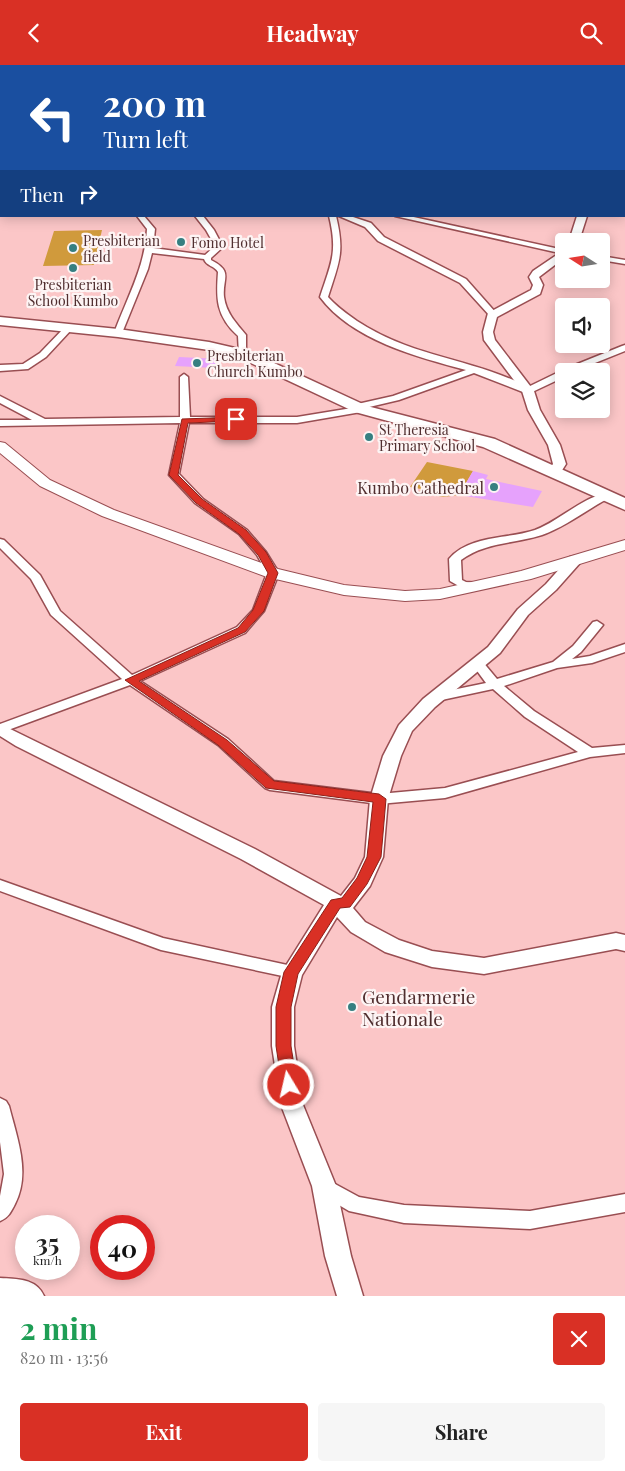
<!DOCTYPE html>
<html lang="en">
<head>
<meta charset="utf-8">
<style>
  body { margin:0; font-family:"Playfair Display",serif; background:#f6f6f6; color:#222; height:100vh; display:flex; flex-direction:column; font-size:19px; white-space:nowrap }
  * { box-sizing:border-box; margin:0 }
  p { font-size:16px; color:#767676 }
  .icon { flex:none; width:28px; height:28px; fill:none; stroke:currentColor; stroke-width:2; stroke-linecap:round; stroke-linejoin:round }
  .map { position:relative; height:1231px; overflow:hidden }
  .panel { display:flex; flex-direction:column; background:#fff; flex:1 }
  .panel>* { flex:none }
  .hud { position:absolute; left:0px; top:0px; width:625px; height:152px; box-shadow:0 2px 12px #0003; background:#1a4fa0; color:#fff; overflow:hidden }
  .needle { width:32px; rotate:282deg }
  .fabs { position:absolute; left:555px; top:168px; display:grid; gap:10px }
  .fabs a { display:grid; place-items:center; width:55px; height:55px; border-radius:5px; background:#fff; box-shadow:0 2px 12px #0003; font-size:25px }
  .speed { position:absolute; left:15px; top:1150px; display:flex; gap:10px; font-size:25px; font-weight:700; text-align:center }
  .speed>* { display:grid; place-content:center; width:65px; height:65px; border-radius:50%; background:#fff; box-shadow:0 2px 12px #0003; line-height:1 }
  .speed small { font-size:12px; font-weight:400 }
  .speed .limit { border:8px solid #d22; background:#fff; color:#111 }
  .pin { position:absolute; display:grid; place-items:center; width:42px; height:42px; color:#fff; margin:-21px; border-radius:10px; box-shadow:0 2px 8px #0006 }
  .me { position:absolute; width:55px; margin:-28px; rotate:351deg; stroke-linejoin:round; filter:drop-shadow(0 0 4px #0008) }
  .turn { display:flex; align-items:center; gap:18px; height:105px; padding:0 20px; font-size:22px }
  .turn .icon { width:65px; height:65px; stroke-width:2.5 }
  .turn b { display:block; font-size:35px; line-height:42px }
  .then { display:flex; align-items:center; height:48px; padding:0 20px; background:#0003; gap:10px; font-size:19px }
  .round { display:grid; place-items:center; flex:none; width:52px; height:52px; border-radius:5px; background:#f6f6f6 }
  .head { display:flex; align-items:center; justify-content:space-between; height:85px; padding:0 20px }
  h1 { font-size:30px; font-weight:700; line-height:38px; color:#1e9e55 }
  .action { display:flex; gap:10px; margin-top:auto; padding:10px 20px }
  .action a { flex:1; height:58px; border-radius:5px; background:#d93025; color:#fff; font-size:20px; font-weight:700; line-height:58px; text-align:center }
  .action a+a { background:#f6f6f6; color:#222 }
  header { display:flex; justify-content:space-between; align-items:center; height:65px; padding:0 20px; background:#d93025; color:#fff; font-size:22px; font-weight:700 }
  .map>svg:first-child { display:block }
  .green { fill:#d09a3c }
  .building { fill:#e6a2fc }
  .lines { fill:none; stroke-linecap:round; stroke-linejoin:round }
  .minor-casing { stroke:#994e52; stroke-width:3 }
  .tertiary-casing { stroke:#994e52; stroke-width:3 }
  .secondary-casing { stroke:#994e52; stroke-width:2 }
  .trunk-casing { stroke:#994e52; stroke-width:3 }
  .minor { fill:#fff; fill-rule:evenodd }
  .tertiary { fill:#fff; fill-rule:evenodd }
  .secondary { fill:#fff; fill-rule:evenodd }
  .trunk { fill:#fff; fill-rule:evenodd }
  .route { fill:#d93025; stroke:#8d1f18 }
  .poi-dot { fill:#367f81; stroke:#fdf4f4; stroke-width:2 }
  .labels { text-anchor:middle; dominant-baseline:central; stroke-width:4.5; stroke-linejoin:round; paint-order:stroke }
  .far-poi-label { font-size:14px; fill:#502e2f; stroke:#fdf4f4; text-anchor:start }
  .poi-label { font-size:16px; fill:#502e2f; stroke:#fdf4f4; text-anchor:end }
  .near-poi-label { font-size:19px; fill:#502e2f; stroke:#fdf4f4; text-anchor:start }
</style>
</head>
<body>
<header><svg class="icon" aria-label="back" viewBox="0 0 24 24"><path d="M15 5l-7 7 7 7"/></svg>Headway<svg class="icon" aria-label="search" viewBox="0 0 24 24"><circle cx="10" cy="10" r="6"/><path d="M15 15l6 6"/></svg></header>
<div class="map">
<svg width="625" height="1231" viewBox="0 0 625 1231">
  <rect width="100%" height="100%" fill="#fbc6c7"/>
  <!-- green -->
  <path class="green" d="M376,0H618L620,1H378Z
    M102,165L94,200L43,201L54,166Z
    M427,397L473,406L459,430L443,432L419,427L421,424L410,422Z"/>
  <!-- building -->
  <path class="building" d="M179,292L219,294L215,303L175,301Z
    M473,406L488,410L486,414L542,426L533,442L459,430Z"/>
  <g class="lines">
    <!-- minor casing -->
    <g class="minor-casing">
      <path id="minor" d="M148,0H168L169,1H150Z
        M284,0H292L293,1H286Z
        M1,25V29L0,30V26Z
        M0,55L1,56V61H0Z
        M0,109H1V114H0Z
        M137,151H144L155,164L153,183L205,190L215,181L206,165L195,151H203L214,165L223,182L211,193V195C234,207 222,213 224,232C226,248 237,259 246,270V291L239,289L238,271C216,251 216,234 218,207C215,201 206,201 204,194L152,188L148,204L122,268L115,270L114,268C127,233 145,202 147,164Z
        M329,151H336C345,188 339,197 328,232C336,241 347,249 357,256C413,293 472,293 528,322L565,304L622,281L625,280V286L575,306H564V312L528,329L474,308L399,335L365,343L364,346L361,347L297,358H189L179,409L203,434L247,465L266,487L279,508L264,546L245,568L140,616L228,674L274,716L379,729L445,723L578,687L525,652L493,624L437,636L431,632L433,629L486,618L472,599L474,596H482L497,614L553,597L573,581L593,557L597,556L603,560L581,587L572,594L590,591L625,579V587L592,598L557,603L504,621L534,646L592,683L625,680V688L590,692L445,733L379,739L270,725L265,723L218,680L130,620L0,668V659L122,614L51,550L31,514L0,483V474L4,475L40,510L60,546L132,610L237,562L253,545L267,508L257,490L239,469L195,438L169,410L180,358L0,361V355H32L0,338V331L45,354L180,352V312L184,309L188,312L190,352H297L352,343L353,340L393,331L466,305C417,292 352,275 320,232C331,198 338,188 329,151Z
        M339,151H350L371,158L384,172L466,214L497,249L490,251L460,218L378,176L365,162Z
        M395,151H409L564,185V189Z
        M601,191L625,195V199L601,195Z
        M65,262L72,264L46,292L28,304L0,306V300L23,299L40,288Z
        M603,429L608,432L607,434C585,446 565,462 542,470C514,479 485,477 461,495L462,515L466,517L481,518L483,520L481,522L464,524L450,516L449,494C469,470 509,474 535,465C559,456 579,435 603,429Z
        M0,815L163,873L292,901L298,903L300,907L298,911L292,913L161,885L0,826Z
        M0,1033L6,1036L9,1041C17,1073 31,1108 15,1139C11,1147 8,1153 0,1156V1131L4,1109L0,1077Z
        M324,1113L359,1132L404,1140L530,1146L625,1129V1147L530,1164L404,1158L349,1146L317,1127L315,1121L317,1115Z
        M0,1213C17,1214 36,1213 44,1231H0Z"/>
    </g>
    <!-- tertiary casing -->
    <g class="tertiary-casing">
      <path id="tertiary" d="M624,70H625V74H624Z
        M577,151H587L579,176H569Z
        M564,185V193L539,212L543,220L540,229L497,252L493,267L495,275L534,326L540,345L560,380L566,399L559,410L554,411L547,407L553,399L548,380L528,345L522,326L484,275L483,267L488,248L531,225L533,220L529,212L533,206Z
        M575,491L582,495L580,498L556,525L528,550L500,588L435,642L412,666L401,691L388,734L383,792L370,821L353,843L365,857L399,875L432,886L484,893L616,868L625,870V886L616,884L484,909L432,902L385,887L351,867L337,852L302,910L294,942V981L303,1040L336,1121L351,1191L363,1231H337L325,1191L312,1121L281,1040L272,981V942L282,907L324,840L241,794L16,681L0,671V659L255,784L341,831L355,813L365,792L370,734L383,691L399,660L423,634L488,582L518,544L546,519L570,492Z"/>
    </g>
    <!-- secondary casing -->
    <g class="secondary-casing">
      <path id="secondary" d="M0,377L5,378L50,415L114,445L278,504L344,520L405,526L440,524L521,506L625,475V485L531,514L440,534L405,536L344,530L267,512L102,451L40,421L0,388Z"/>
    </g>
    <!-- trunk casing -->
    <g class="trunk-casing">
      <path id="trunk" d="M0,252L118,264L209,277L248,286L367,341L495,374L625,433V445L483,382L355,347L238,292L209,285L118,272L0,260Z"/>
    </g>
    <!-- minor -->
    <use href="#minor" class="minor"/>
    <!-- tertiary -->
    <use href="#tertiary" class="tertiary"/>
    <!-- secondary -->
    <use href="#secondary" class="secondary"/>
    <!-- trunk -->
    <use href="#trunk" class="trunk"/>
  </g>
  <!-- route -->
  <path class="route" d="M239,352V355L236,356L188,358L178,410L202,434L246,465L266,487L278,508L264,546L245,567L139,616L227,675L274,716L379,729L386,734L381,792L367,819L350,842L340,843L298,909L291,942V981L297,1020L295,1025L289,1027L284,1025L282,1020L276,981V942L284,907L331,835L342,833L357,813L367,792L373,737L266,723L218,680L125,615L238,563L253,545L268,508L258,490L239,469L196,438L169,410L182,354Z"/>
  <!-- markers -->
  <g class="poi-dot">
    <circle cx="181" cy="177" r="5"/>
    <circle cx="73" cy="183" r="5"/>
    <circle cx="73" cy="203" r="5"/>
    <circle cx="197" cy="298" r="5"/>
    <circle cx="369" cy="372" r="5"/>
    <circle cx="494" cy="422" r="5"/>
    <circle cx="352" cy="942" r="5"/>
  </g>
  <g class="labels">
    <!-- far-poi labels -->
    <g class="far-poi-label">
      <text x="83" y="175">Presbiterian<tspan x="83" dy="16">field</tspan></text>
      <text x="191" y="177">Fomo Hotel</text>
      <text x="73" y="219" text-anchor="middle">Presbiterian<tspan x="73" dy="16">School Kumbo</tspan></text>
      <text x="207" y="290">Presbiterian<tspan x="207" dy="16">Church Kumbo</tspan></text>
      <text x="379" y="364">St Theresia<tspan x="379" dy="16">Primary School</tspan></text>
    </g>
    <!-- poi labels -->
    <g class="poi-label">
      <text x="484" y="422">Kumbo Cathedral</text>
    </g>
    <!-- near-poi labels -->
    <g class="near-poi-label">
      <text x="362" y="931">Gendarmerie<tspan x="362" dy="22">Nationale</tspan></text>
    </g>
  </g>
</svg>
<div class="fabs">
<a><svg class="needle" viewBox="-14 -14 28 28"><path d="M0-13l5 13h-10z" fill="#e53935"/><path d="M0 13l5-13h-10z" fill="#767676"/></svg></a>
<a><svg class="icon" aria-label="sound" viewBox="0 0 24 24"><path d="M4 9h4l5-4v14l-5-4H4zM17 9q2 3 0 6"/></svg></a>
<a><svg class="icon" aria-label="layers" viewBox="0 0 24 24"><path d="M12 4l9 5-9 5-9-5zM3 14l9 5 9-5"/></svg></a>
</div>
<div class="speed"><div>35<small>km/h</small></div><div class="limit">40</div></div>
<div class="pin" style="left:236px;top:354px;background:#d93025"><svg class="icon" aria-label="arrive" viewBox="0 0 24 24"><path d="M6 21V4h12l-3 4 3 4H6"/></svg></div>
<svg class="me" style="left:289px;top:1020px" viewBox="-20 -20 40 40"><circle r="17" fill="#d93025" stroke="#fff" stroke-width="3"/><path d="M0-11L8 9 0 5-8 9z" fill="#fff"/></svg>
<div class="hud">
<div class="turn"><svg class="icon" aria-label="left" viewBox="0 0 24 24"><path d="M17 20v-9H6M10 6l-5 5 5 5"/></svg><div><b>200 m</b>Turn left</div></div>
<div class="then">Then<svg class="icon" aria-label="right" viewBox="0 0 24 24"><path d="M7 20v-9h11M14 6l5 5-5 5"/></svg></div>
</div>
</div>
<section class="panel">
<div class="head"><div><h1>2 min</h1><p>820 m · 13:56</p></div><a class="round" style="background:#d93025;color:#fff"><svg class="icon" aria-label="close" viewBox="0 0 24 24"><path d="M6 6l12 12M18 6L6 18"/></svg></a></div>
<div class="action"><a>Exit</a><a>Share</a></div>
</section>
</body>
</html>
